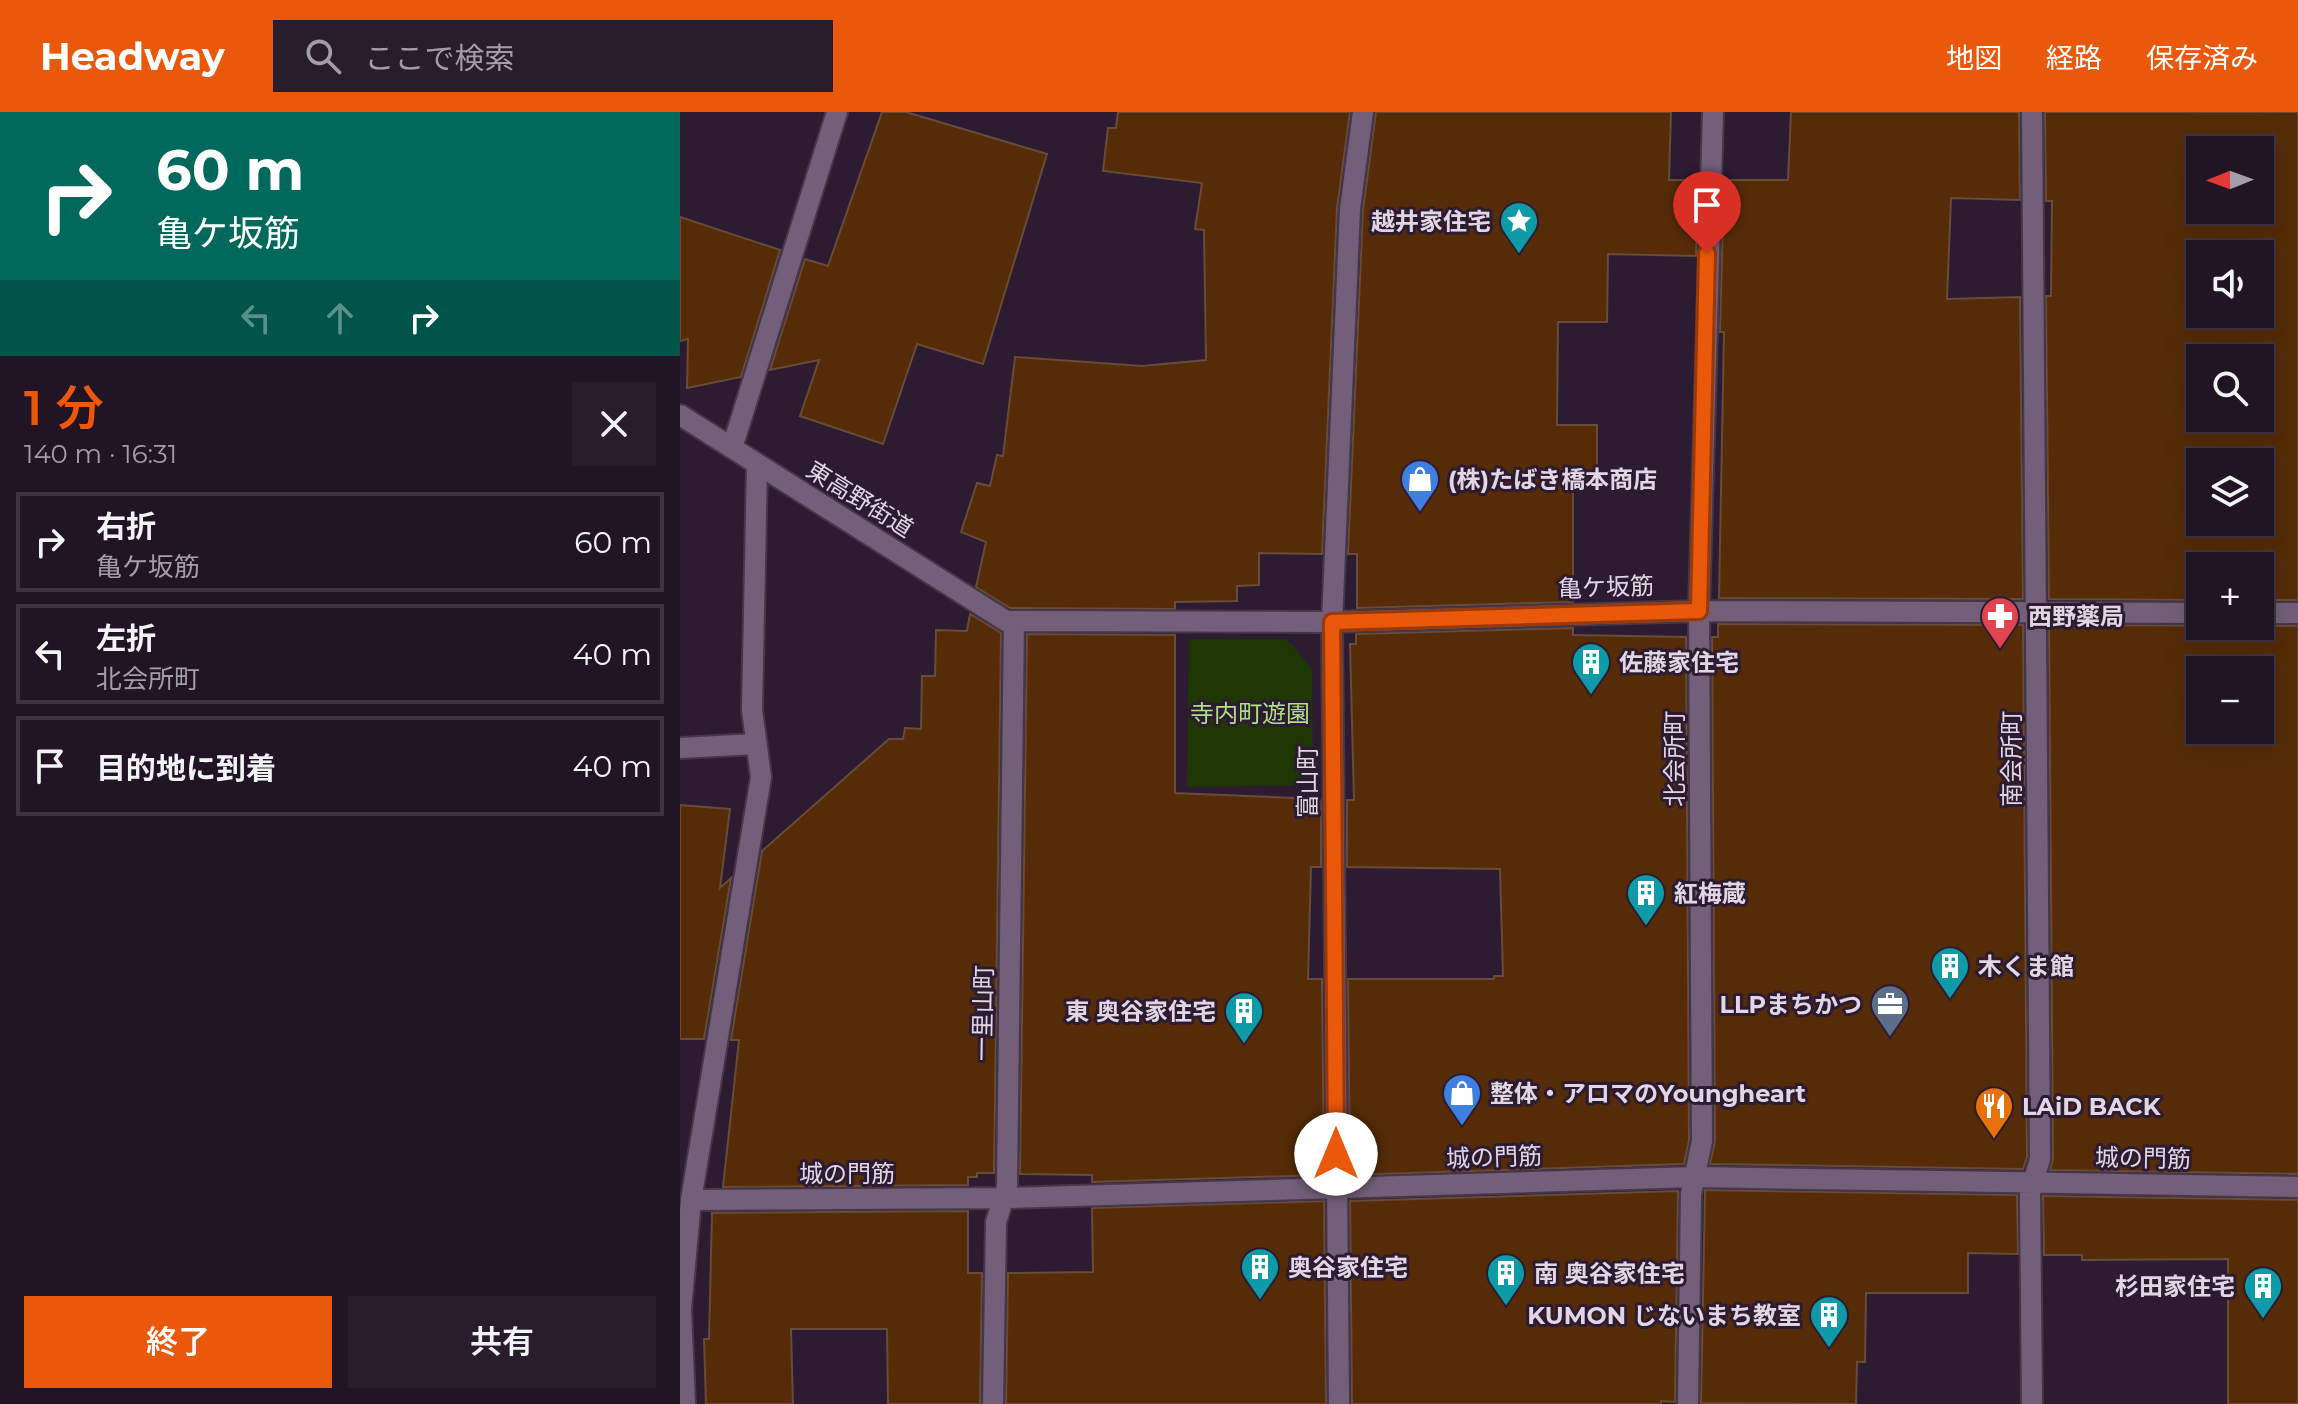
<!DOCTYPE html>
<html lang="ja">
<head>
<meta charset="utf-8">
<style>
  body { margin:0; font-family:Montserrat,"Noto Sans JP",sans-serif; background:#291d2d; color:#f1f3f6; height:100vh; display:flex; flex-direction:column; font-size:30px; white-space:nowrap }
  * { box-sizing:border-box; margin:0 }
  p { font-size:26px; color:#a29ea7 }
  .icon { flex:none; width:44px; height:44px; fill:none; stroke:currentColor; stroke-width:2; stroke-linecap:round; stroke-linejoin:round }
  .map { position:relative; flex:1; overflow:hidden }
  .sheet { display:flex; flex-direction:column; background:#211425; width:680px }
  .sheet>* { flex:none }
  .hud { background:#00695c; color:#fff; overflow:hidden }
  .needle { width:52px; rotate:269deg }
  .buttons { position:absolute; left:1506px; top:24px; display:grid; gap:16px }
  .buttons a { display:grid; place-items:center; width:88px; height:88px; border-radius:0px; background:#211425; box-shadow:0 8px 32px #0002,0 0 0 2px #3e3342; font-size:40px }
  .pin { position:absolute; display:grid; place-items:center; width:68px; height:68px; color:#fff; margin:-82px -34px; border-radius:50% 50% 50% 0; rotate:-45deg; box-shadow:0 0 8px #0007 }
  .pin .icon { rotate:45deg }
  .me { position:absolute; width:88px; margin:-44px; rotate:0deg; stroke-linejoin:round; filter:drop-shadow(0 0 6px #0008) }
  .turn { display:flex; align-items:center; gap:28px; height:168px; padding:0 24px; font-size:36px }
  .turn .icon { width:104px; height:104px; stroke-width:2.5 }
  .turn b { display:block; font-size:56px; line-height:68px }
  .lanes { display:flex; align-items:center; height:76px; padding:0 24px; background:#0003; justify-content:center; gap:40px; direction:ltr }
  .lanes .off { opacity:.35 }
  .round { display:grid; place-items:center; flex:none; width:84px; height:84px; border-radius:0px; background:#291d2d }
  .summary { display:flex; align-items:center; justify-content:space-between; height:136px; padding:0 24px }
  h1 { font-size:48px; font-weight:600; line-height:60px; color:#ea580c }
  .cta { display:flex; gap:16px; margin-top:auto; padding:16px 24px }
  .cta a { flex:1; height:92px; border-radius:0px; background:#ea580c; color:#fff; font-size:32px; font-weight:600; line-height:92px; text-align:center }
  .cta a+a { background:#291d2d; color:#f1f3f6 }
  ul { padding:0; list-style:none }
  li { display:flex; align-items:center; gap:24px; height:100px; margin:0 16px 12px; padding:0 8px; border:4px solid #3e3342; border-radius:0px }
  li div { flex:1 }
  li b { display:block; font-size:30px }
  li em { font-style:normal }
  header { display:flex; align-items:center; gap:48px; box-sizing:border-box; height:112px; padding:0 40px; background:#ea580c; color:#fff }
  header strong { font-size:38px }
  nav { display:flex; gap:44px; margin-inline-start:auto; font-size:28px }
  .search { width:560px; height:72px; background:#291d2d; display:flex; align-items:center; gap:20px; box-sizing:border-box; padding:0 28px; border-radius:0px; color:#a29ea7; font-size:30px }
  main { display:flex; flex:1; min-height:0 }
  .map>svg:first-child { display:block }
  .green { fill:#1f3705 }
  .building { fill:#562c08; stroke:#674c39; stroke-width:2; fill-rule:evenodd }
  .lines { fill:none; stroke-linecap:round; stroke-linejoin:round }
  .minor-casing { stroke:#453749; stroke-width:24 }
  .minor { stroke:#735f79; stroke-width:20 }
  .route-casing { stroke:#983908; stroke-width:20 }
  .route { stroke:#ea580c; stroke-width:14 }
  .labels { text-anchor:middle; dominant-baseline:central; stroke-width:6; stroke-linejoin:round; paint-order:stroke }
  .poi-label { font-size:24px; font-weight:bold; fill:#e2d6e5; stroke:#2c1b31; text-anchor:start }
  .street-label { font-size:24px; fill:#e2d6e5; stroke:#2c1b31 }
  .park-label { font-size:24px; fill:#aedf87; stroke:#2c1b31 }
</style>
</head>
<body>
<header>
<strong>Headway</strong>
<div class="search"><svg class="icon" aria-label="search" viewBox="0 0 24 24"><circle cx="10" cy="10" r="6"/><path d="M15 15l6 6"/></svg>ここで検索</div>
<nav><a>地図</a><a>経路</a><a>保存済み</a></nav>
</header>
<main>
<section class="sheet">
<div class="hud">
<div class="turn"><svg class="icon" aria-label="right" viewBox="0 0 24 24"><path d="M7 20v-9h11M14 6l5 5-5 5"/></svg><div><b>60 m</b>亀ケ坂筋</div></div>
<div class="lanes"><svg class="icon off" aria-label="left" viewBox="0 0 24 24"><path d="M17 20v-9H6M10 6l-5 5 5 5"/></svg><svg class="icon off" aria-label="ahead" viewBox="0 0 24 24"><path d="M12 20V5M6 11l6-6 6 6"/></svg><svg class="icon" aria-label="right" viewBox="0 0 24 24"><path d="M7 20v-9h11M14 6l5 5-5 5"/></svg></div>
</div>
<div class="summary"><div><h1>1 分</h1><p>140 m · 16:31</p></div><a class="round"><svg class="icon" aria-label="close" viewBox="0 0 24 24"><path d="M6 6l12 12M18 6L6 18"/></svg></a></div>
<ul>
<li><svg class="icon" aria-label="right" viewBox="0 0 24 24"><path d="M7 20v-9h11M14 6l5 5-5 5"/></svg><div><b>右折</b><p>亀ケ坂筋</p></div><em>60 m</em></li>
<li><svg class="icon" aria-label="left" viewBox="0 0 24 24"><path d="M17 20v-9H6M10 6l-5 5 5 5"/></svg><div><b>左折</b><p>北会所町</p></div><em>40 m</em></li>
<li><svg class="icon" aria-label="arrive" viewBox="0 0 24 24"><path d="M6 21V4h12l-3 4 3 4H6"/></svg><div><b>目的地に到着</b></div><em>40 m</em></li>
</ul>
<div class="cta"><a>終了</a><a>共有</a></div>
</section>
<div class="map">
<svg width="1618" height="1292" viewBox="0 0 1618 1292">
  <rect width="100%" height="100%" fill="#2c1b31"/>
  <!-- green -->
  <path class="green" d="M509,527H607L632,557L633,673L507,675Z"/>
  <!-- building -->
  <path class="building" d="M202,0H226L367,42L303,252L237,232L203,332L120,304L139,248L90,258L125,147L148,154Z
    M438,0H670L657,96L642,442L579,441V473L557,474V489L495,490V497L330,496L296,475L306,430L281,420L297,371L310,374L317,343L323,344L335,245L462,254L526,248L524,118L515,117L522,71L423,59L428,16H436Z
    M696,0H991L989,68H1018L1016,144L928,142L927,210H878L877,313H917V367L893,368V490L677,496V442H668L683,98Z
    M1111,0H1339L1340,88L1271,86L1267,187L1340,185L1343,487L1039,486L1044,220H1040L1044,68H1108Z
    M1365,0H1618V488H1580V454H1520V488L1369,487L1366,184H1371L1372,89H1366ZM1520,38H1580V98H1520ZM1520,142H1580V202H1520ZM1520,246H1580V306H1520ZM1520,350H1580V410H1520Z
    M0,105L100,138L61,265L7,276L8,227L0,229Z
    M290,502L321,521L314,1061H297V1065H288V1073L43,1075L59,928H51L82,739L209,627H223L225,616L241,617L242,564H255L256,518L287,519Z
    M1038,512L1343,513L1347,1045L1343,1057L1030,1052L1035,1029L1032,525H1038Z
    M1369,513L1618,514V1062L1370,1058L1373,1047ZM1520,558H1580V618H1520Z
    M893,516V523L1006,525L1009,1028L1004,1052L670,1063L668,867H814V864H823L820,757L667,755V688H674L670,532H676V522Z
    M347,522L495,523V681L641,687V755H631L628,867H642L644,1063L412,1070V1063L340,1062Z
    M0,693L50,697L40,776L51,766L24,927H0Z
    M1025,1078L1337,1083L1338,1142L1288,1141V1181H1186L1185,1250H1177L1176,1292L1021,1291Z
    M998,1079L995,1290L981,1289V1292H672L670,1089Z
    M1363,1084L1618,1088V1292H1548V1147L1402,1148V1143H1364Z
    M644,1089L646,1292H326L328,1161L413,1160L412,1096Z
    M288,1099V1161H302L300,1292H208L207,1217H111L113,1292H26L24,1227H29L32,1101Z"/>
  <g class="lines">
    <!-- minor casing -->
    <g class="minor-casing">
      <path id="minor" d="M1352,0L1360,1047L1350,1081L1352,1292
        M0,303L326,509L652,510L1019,499L1520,501
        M52,336L157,0
        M1580,501H1618
        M0,636L76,632
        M11,1088L327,1086L1015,1065L1618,1075
        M5,1292L1,1197L11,1088L81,665L72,598L77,353
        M313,1292L316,1110L327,1075L334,509
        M659,1292L652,510L670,97L683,0
        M1008,1292L1011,1082L1022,1029L1019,499L1033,0"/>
    </g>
    <!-- minor -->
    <use href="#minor" class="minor"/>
  </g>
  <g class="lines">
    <!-- route casing -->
    <g class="route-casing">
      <path id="route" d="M656,1042L652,510L1019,499L1027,141"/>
    </g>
    <!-- route -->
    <use href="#route" class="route"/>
  </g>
  <!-- icons -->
  <defs>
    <g id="sight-pin" transform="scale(2)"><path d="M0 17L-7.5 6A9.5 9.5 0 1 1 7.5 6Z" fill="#0f9aa8" stroke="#2c1b31"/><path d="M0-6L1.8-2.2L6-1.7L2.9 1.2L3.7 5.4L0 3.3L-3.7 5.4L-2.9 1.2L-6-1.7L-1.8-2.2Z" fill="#fff"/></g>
    <g id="shop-pin" transform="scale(2)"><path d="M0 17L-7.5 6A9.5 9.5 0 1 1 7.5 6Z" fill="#3f7fe0" stroke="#2c1b31"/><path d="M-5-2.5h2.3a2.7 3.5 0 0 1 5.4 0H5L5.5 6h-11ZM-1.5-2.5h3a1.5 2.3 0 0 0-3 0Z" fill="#fff"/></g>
    <g id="pharmacy-pin" transform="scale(2)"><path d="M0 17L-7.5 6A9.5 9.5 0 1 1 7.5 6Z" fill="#e0444e" stroke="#2c1b31"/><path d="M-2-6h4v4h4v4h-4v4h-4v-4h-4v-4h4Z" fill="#fff"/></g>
    <g id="building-pin" transform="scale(2)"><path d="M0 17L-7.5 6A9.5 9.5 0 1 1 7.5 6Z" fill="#0f9aa8" stroke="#2c1b31"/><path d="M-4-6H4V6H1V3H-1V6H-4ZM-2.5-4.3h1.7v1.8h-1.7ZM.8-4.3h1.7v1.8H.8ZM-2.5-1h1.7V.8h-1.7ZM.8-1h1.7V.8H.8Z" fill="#fff"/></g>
    <g id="office-pin" transform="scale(2)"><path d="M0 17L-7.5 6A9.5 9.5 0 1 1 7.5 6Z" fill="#5c6f8a" stroke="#2c1b31"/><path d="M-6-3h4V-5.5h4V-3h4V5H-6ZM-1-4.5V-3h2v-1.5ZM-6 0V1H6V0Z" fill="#fff"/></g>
    <g id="restaurant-pin" transform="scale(2)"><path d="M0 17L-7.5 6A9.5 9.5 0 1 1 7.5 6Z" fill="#e8710a" stroke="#2c1b31"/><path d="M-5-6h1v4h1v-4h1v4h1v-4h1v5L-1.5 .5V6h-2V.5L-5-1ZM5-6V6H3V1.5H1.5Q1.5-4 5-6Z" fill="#fff"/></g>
  </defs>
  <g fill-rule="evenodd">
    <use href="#sight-pin" x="839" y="109"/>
    <use href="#shop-pin" x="740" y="367"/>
    <use href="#pharmacy-pin" x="1320" y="504"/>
    <use href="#building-pin" x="911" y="550"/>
    <use href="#building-pin" x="966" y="781"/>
    <use href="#building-pin" x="1270" y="854"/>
    <use href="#office-pin" x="1210" y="892"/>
    <use href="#building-pin" x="564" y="899"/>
    <use href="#shop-pin" x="782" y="981"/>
    <use href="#restaurant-pin" x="1314" y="994"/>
    <use href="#building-pin" x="580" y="1155"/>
    <use href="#building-pin" x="826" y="1161"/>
    <use href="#building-pin" x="1583" y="1174"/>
    <use href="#building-pin" x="1149" y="1203"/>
  </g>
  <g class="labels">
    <!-- poi labels -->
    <g class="poi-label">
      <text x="811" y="109" text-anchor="end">越井家住宅</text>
      <text x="768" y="367">(株)たばき橋本商店</text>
      <text x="1348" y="504">西野薬局</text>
      <text x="939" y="550">佐藤家住宅</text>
      <text x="994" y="781">紅梅蔵</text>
      <text x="1298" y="854">木くま館</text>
      <text x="1182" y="892" text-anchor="end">LLPまちかつ</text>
      <text x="536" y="899" text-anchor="end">東 奥谷家住宅</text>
      <text x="810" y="981">整体・アロマのYoungheart</text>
      <text x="1342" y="994">LAiD BACK</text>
      <text x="608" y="1155">奥谷家住宅</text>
      <text x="854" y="1161">南 奥谷家住宅</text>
      <text x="1555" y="1174" text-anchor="end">杉田家住宅</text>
      <text x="1121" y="1203" text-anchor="end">KUMON じないまち教室</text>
    </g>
    <!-- street labels -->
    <g class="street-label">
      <text transform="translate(180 387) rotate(32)">東高野街道</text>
      <text transform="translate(926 475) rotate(-2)">亀ケ坂筋</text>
      <text transform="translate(994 647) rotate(-90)">北会所町</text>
      <text transform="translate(1331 647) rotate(-90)">南会所町</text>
      <text transform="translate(627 670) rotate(-90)">富山町</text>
      <text transform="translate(303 901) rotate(-89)">一里山町</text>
      <text transform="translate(814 1045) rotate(-2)">城の門筋</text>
      <text transform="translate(1463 1046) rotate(1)">城の門筋</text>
      <text x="167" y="1061">城の門筋</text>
    </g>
    <!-- park labels -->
    <g class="park-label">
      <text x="570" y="601">寺内町遊園</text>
    </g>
  </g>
</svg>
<div class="buttons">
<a><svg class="needle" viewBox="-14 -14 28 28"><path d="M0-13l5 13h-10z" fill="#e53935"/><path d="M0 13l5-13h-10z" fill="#a29ea7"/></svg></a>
<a><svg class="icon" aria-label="sound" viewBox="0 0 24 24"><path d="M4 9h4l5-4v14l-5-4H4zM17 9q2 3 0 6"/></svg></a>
<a><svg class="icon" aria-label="search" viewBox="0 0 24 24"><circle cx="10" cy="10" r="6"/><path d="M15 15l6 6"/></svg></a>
<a><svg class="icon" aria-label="layers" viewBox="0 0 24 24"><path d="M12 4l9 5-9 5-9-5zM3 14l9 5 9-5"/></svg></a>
<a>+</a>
<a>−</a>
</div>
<div class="pin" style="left:1027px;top:141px;background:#d93025"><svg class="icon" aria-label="arrive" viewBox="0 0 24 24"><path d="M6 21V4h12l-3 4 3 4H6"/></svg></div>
<svg class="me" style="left:656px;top:1042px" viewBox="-20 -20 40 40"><circle r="19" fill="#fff"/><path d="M0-13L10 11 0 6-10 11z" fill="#ea580c"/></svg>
</div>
</main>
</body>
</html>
